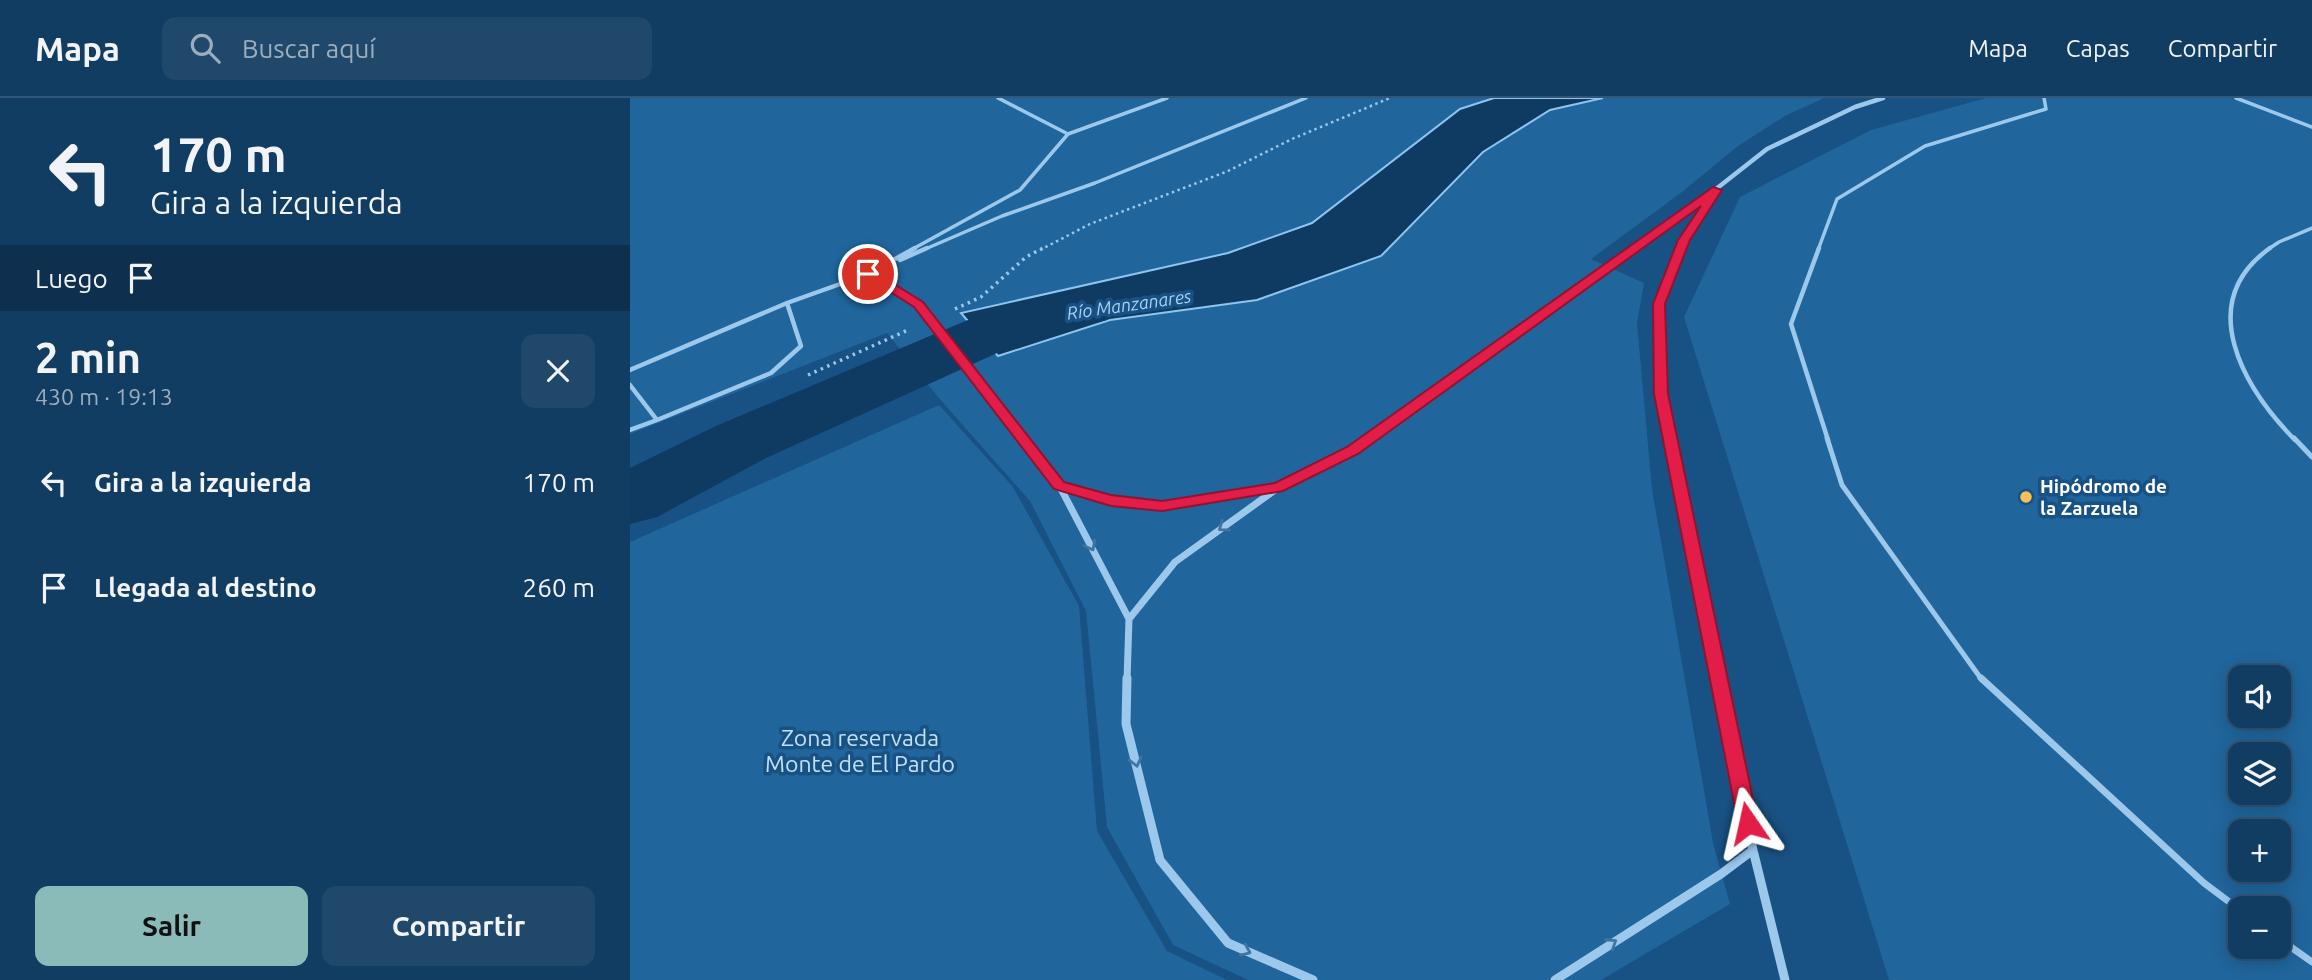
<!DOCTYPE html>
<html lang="es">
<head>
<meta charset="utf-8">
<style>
  body { margin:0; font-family:Ubuntu,sans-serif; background:#1f486b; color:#f1f3f6; height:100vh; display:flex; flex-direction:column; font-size:26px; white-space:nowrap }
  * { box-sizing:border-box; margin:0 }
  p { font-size:23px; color:#9caebe }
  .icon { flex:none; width:38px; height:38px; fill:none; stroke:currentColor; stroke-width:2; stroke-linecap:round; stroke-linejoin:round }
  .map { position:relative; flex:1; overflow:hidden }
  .sheet { display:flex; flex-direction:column; background:#123d62; width:630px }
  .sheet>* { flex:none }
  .banner { background:#123d62; color:#f1f3f6; overflow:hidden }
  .tools { position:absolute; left:1598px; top:567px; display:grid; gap:14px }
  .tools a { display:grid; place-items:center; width:63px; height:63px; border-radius:14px; background:#123d62; box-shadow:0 4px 18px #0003,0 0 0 2px #315677; font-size:35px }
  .pin { position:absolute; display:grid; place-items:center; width:60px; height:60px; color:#fff; margin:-30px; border:4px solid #fff; border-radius:50%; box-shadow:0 2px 7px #0007 }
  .me { position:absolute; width:77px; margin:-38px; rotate:349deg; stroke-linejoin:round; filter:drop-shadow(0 0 5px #0008) }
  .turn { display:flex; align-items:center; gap:24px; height:147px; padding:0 35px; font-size:32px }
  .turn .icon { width:91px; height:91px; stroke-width:2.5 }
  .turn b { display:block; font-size:49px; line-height:60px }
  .then { display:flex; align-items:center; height:66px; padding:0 35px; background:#0003; gap:14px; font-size:26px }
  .round { display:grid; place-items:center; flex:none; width:74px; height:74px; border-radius:14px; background:#1f486b }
  .summary { display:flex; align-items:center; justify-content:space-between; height:119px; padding:0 35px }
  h1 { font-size:42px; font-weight:700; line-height:52px }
  .primary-button { display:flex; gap:14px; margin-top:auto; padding:14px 35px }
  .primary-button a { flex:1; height:80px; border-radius:14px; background:#8bbbb9; color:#111; font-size:28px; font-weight:700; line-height:80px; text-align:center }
  .primary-button a+a { background:#1f486b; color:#f1f3f6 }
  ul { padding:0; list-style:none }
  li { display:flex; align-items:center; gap:21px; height:105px; padding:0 35px }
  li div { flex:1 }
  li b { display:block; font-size:26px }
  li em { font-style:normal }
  header { display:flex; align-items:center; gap:42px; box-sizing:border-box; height:98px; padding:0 35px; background:#123d62; border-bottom:2px solid #315677 }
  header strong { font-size:33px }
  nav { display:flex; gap:38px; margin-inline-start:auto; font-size:24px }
  .search { width:490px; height:63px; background:#1f486b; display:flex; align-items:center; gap:18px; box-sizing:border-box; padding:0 24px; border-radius:14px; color:#9caebe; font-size:26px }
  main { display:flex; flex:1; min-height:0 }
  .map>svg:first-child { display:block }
  .green { fill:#20659c; fill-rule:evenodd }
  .water { fill:#0f3a61; stroke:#8ec5ef; stroke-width:2 }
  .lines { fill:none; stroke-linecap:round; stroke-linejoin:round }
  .river { fill:#0f3a61; fill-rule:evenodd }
  .path-far1 { stroke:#9cc8ec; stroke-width:2.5; stroke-dasharray:2.5 3.5; stroke-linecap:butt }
  .path { stroke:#9cc8ec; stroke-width:3.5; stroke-dasharray:2.5 4.5; stroke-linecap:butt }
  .service-far3 { stroke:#9cc8ec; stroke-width:3.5 }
  .service-far2 { stroke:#9cc8ec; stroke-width:4.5 }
  .service-far1 { stroke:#9cc8ec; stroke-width:5 }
  .service { stroke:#9cc8ec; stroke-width:7 }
  .minor-far3 { stroke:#9cc8ec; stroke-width:4.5 }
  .minor-far2 { stroke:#9cc8ec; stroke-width:5 }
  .minor-far1 { stroke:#9cc8ec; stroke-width:7 }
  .minor { stroke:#9cc8ec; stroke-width:9 }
  .minor-bridge { stroke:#9cc8ec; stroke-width:5 }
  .oneway { stroke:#4075a2 }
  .route { fill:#e11d48; stroke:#92132f; stroke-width:2 }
  .poi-dot { fill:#ffbe57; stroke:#185183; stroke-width:2.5 }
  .labels { text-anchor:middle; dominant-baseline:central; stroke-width:7; stroke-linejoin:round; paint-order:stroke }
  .far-water-label { font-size:18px; font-style:italic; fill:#a7d2f4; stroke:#185183 }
  .poi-label { font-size:19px; font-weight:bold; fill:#fff; stroke:#185183; text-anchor:start }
  .near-park-label { font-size:23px; fill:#c1e0f9; stroke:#185183 }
</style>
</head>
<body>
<header>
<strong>Mapa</strong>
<div class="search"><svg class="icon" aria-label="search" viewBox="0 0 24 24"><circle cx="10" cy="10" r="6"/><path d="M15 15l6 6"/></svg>Buscar aquí</div>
<nav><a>Mapa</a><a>Capas</a><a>Compartir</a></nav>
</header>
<main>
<section class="sheet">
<div class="banner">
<div class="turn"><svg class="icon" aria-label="left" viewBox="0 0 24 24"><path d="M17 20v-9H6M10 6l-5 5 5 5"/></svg><div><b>170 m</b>Gira a la izquierda</div></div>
<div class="then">Luego<svg class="icon" aria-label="arrive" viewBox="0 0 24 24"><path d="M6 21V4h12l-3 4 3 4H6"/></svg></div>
</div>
<div class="summary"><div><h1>2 min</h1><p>430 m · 19:13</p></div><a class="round"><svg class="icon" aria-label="close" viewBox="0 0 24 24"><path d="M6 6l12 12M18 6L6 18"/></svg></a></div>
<ul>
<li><svg class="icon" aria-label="left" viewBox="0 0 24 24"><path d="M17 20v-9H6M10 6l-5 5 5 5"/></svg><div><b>Gira a la izquierda</b></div><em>170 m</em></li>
<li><svg class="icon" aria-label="arrive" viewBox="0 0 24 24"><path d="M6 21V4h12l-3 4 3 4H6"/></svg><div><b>Llegada al destino</b></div><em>260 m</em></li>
</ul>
<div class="primary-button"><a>Salir</a><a>Compartir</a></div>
</section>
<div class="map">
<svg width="1682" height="882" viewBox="0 0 1682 882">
  <rect width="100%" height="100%" fill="#185183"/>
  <!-- green -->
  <path class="green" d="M0,0H1194L1155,18L1108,48L1052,94L961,161L1014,185L1007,225L1022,391L1083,745L1100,806L971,882H618L543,847L477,729L456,513L400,403L308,299L257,235L0,336Z
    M1356,0H1682V882H1259L1054,219L1110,99L1241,32ZM1610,579H1648V618H1610ZM1610,656H1648V695H1610ZM1610,733H1648V772H1610ZM1610,810H1648V849H1610Z
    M309,307L383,389L449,508L467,733L537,853L597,882H0V444Z"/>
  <!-- water -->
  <path class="water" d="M864,0H973L920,12L853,54L751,158L627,202L480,222L368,258L331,215L598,155L682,125L830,11Z"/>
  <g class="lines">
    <!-- river -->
    <path class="river" d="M455,191L477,196L485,209L477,222L389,245L136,360L27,419L0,426V370L86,328L345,219Z"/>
    <!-- path-far1 -->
    <path class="path-far1" d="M410,152L460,126L598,73L662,41L760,0"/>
    <!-- path -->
    <path class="path" d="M325,211L351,199L396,159L413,150
      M178,277L278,232"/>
    <!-- service-far3 -->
    <path class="service-far3" d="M368,0L438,36
      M1606,0L1682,29
      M281,152L390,92L438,36L537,0
      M293,152L372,118L465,85L676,0
      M1188,152L1207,101L1295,48L1416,11L1414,0
      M1637,152L1649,144L1682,130"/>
    <!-- service-far2 -->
    <path class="service-far2" d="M1189,150L1161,226L1198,342
      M1640,150C1563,205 1614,290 1665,342
      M270,162L297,150
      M0,272L157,205L238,176L285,150
      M0,287L27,322L141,275L171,248L157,205
      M0,332L27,322"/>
    <!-- service-far1 -->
    <path class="service-far1" d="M1197,340L1212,387L1352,582
      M1664,340L1682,359"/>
    <!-- service -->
    <path class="service" d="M1351,580L1574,785L1610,812
      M1648,840L1682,864"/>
    <!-- minor-far3 -->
    <path class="minor-far3" d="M1002,152L1083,94
      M1050,152L1086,91L1137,51L1225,9L1253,0"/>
    <!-- minor-far2 -->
    <path class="minor-far2" d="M238,176L288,207
      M364,302L392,342
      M736,342L1004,150
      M1040,342L1031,296L1029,206L1051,150"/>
    <!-- minor-far1 -->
    <path class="minor-far1" d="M391,340L429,387L499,521L497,582
      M1040,340L1089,582
      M429,387L480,403L532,408L648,389L722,352L738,340
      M499,521L545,464L645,392"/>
    <!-- minor -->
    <path class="minor" d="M497,580L496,626L530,762L598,845L683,882
      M1088,580L1123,752L1155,882
      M925,882L1091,776L1123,752"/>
    <!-- minor-bridge -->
    <path class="minor-bridge" d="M288,207L364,302"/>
  </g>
  <!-- one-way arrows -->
  <defs><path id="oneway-chevron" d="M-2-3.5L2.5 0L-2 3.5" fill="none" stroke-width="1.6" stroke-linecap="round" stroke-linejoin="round" transform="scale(1.75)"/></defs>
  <g class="oneway">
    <use href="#oneway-chevron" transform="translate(593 429) rotate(144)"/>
    <use href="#oneway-chevron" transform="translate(461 448) rotate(62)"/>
    <use href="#oneway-chevron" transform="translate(506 664) rotate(76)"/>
    <use href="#oneway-chevron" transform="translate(982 845) rotate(-33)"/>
    <use href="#oneway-chevron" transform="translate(616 853) rotate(24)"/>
  </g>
  <!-- route -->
  <path class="route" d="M1083,89L1092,92L1060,142L1035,206L1038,296L1128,725L1125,731L1118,734L1111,731L1108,725L1024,296L1023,206L1048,142L1071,108L728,356L653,393L532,413L481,408L424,391L284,209L232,176L243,173L293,204L434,384L481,397L532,403L645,385L717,349Z"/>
  <!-- markers -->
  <circle class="poi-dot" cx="1396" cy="399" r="7"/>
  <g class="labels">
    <!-- far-water labels -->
    <g class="far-water-label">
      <text transform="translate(499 206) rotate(-8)">Río Manzanares</text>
    </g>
    <!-- poi labels -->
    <g class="poi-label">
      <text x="1410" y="388">Hipódromo de<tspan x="1410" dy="22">la Zarzuela</tspan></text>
    </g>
    <!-- near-park labels -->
    <g class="near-park-label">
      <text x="230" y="639">Zona reservada<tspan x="230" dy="26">Monte de El Pardo</tspan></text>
    </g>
  </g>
</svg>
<div class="tools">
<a><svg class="icon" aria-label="sound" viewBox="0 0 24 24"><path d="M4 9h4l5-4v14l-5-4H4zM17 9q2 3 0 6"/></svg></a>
<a><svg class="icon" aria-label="layers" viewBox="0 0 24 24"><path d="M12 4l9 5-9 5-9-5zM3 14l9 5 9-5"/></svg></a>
<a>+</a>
<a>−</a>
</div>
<div class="pin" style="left:238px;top:176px;background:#d93025"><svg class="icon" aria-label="arrive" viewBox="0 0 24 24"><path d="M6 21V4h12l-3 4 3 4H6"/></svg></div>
<svg class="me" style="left:1118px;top:725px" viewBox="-20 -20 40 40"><path d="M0-17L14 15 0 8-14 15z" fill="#e11d48" stroke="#fff" stroke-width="4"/></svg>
</div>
</main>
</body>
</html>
